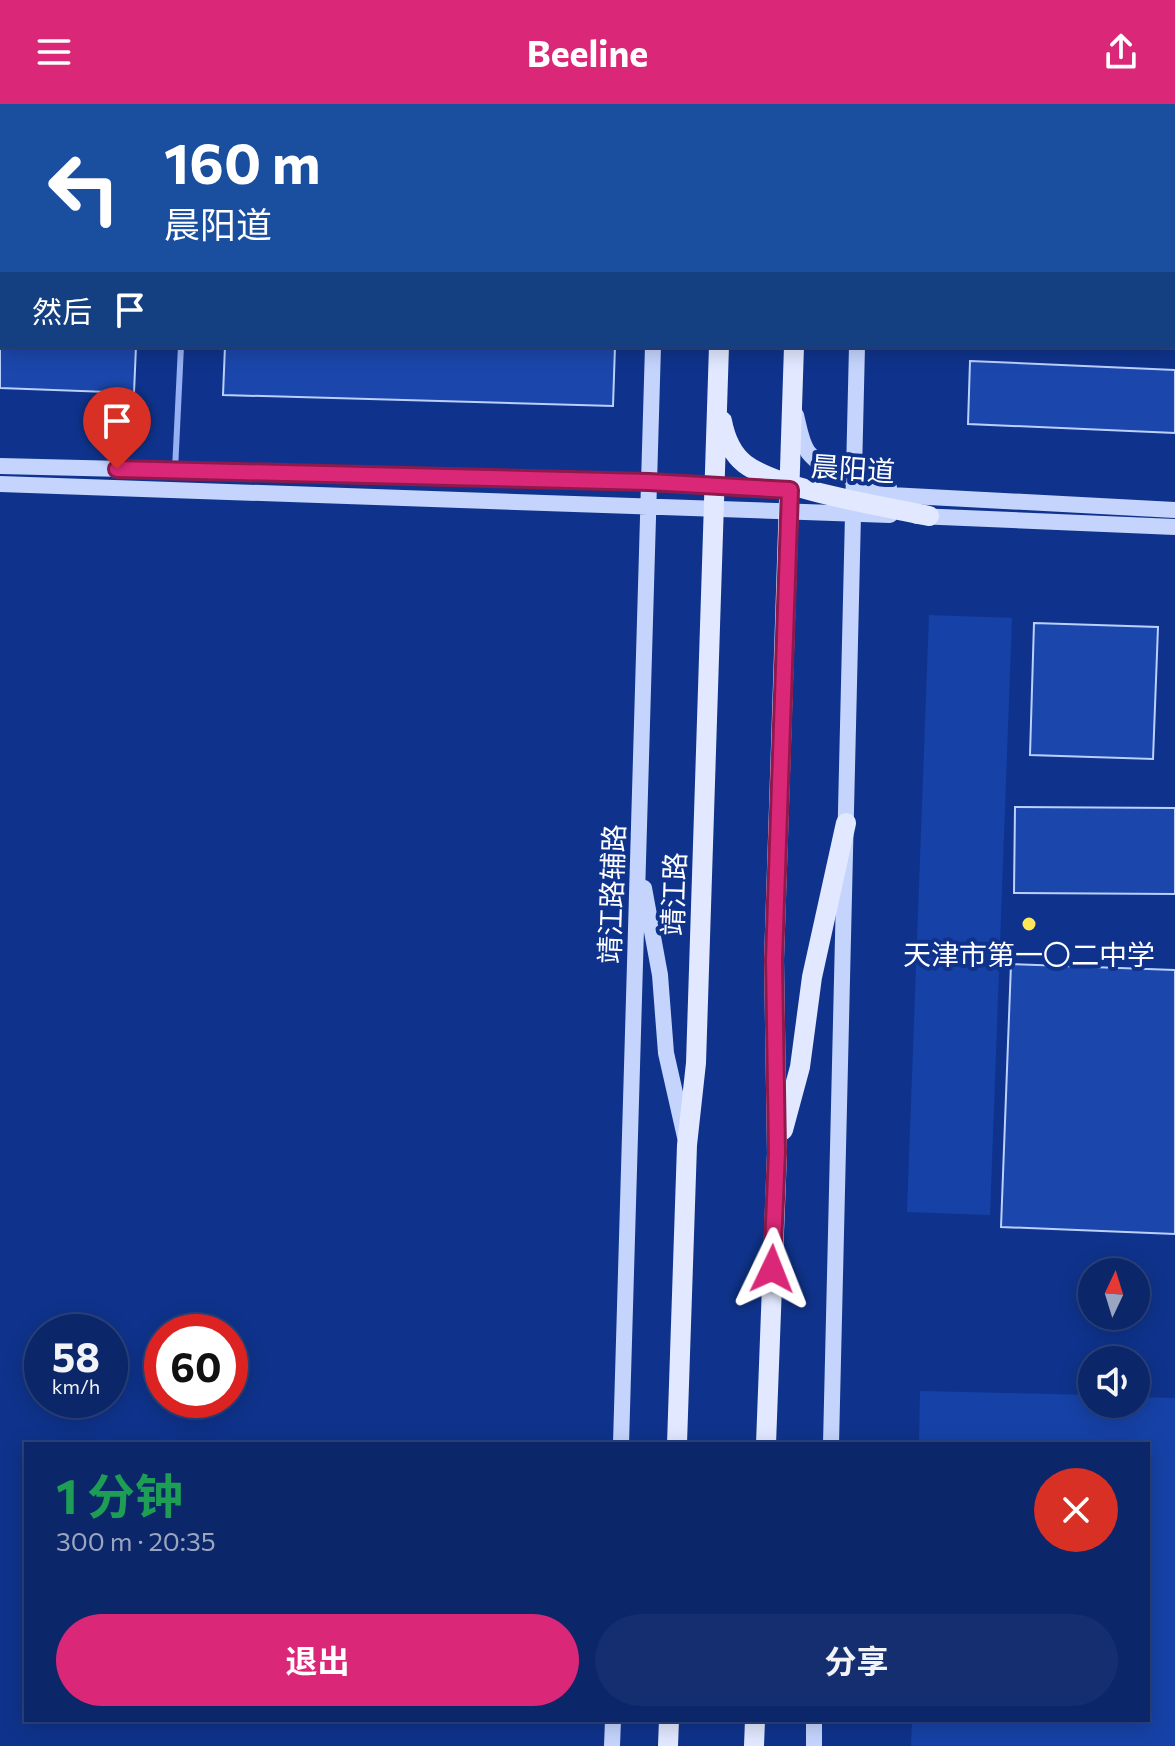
<!DOCTYPE html>
<html lang="zh">
<head>
<meta charset="utf-8">
<style>
  body { margin:0; font-family:Commissioner,"Noto Sans SC",sans-serif; background:#142e6f; color:#f1f3f6; height:100vh; display:flex; flex-direction:column; font-size:30px; white-space:nowrap }
  * { box-sizing:border-box; margin:0 }
  p { font-size:26px; color:#9aa5c0 }
  .icon { flex:none; width:44px; height:44px; fill:none; stroke:currentColor; stroke-width:2; stroke-linecap:round; stroke-linejoin:round }
  .map { position:relative; flex:1; overflow:hidden }
  .sheet { position:absolute; left:24px; top:1338px; width:1126px; height:280px; display:flex; flex-direction:column; background:#0b2669; border-radius:0px; box-shadow:0 4px 20px #0003,0 0 0 2px #2b437d }
  .sheet>* { flex:none }
  .banner { position:absolute; left:0px; top:0px; width:1176px; height:244px; box-shadow:0 4px 20px #0003,0 0 0 2px #2b437d; background:#1a4fa0; color:#fff; overflow:hidden }
  .needle { width:52px; rotate:4deg }
  .controls { position:absolute; left:1078px; top:1154px; display:grid; gap:16px }
  .controls a { display:grid; place-items:center; width:72px; height:72px; border-radius:50%; background:#0b2669; box-shadow:0 4px 20px #0003,0 0 0 2px #2b437d; font-size:40px }
  .speed { position:absolute; left:24px; top:1210px; display:flex; gap:16px; font-size:40px; font-weight:700; text-align:center }
  .speed>* { display:grid; place-content:center; width:104px; height:104px; border-radius:50%; background:#0b2669; box-shadow:0 4px 20px #0003,0 0 0 2px #2b437d; line-height:1 }
  .speed small { font-size:20px; font-weight:400 }
  .speed .limit { border:12px solid #d22; background:#fff; color:#111 }
  .pin { position:absolute; display:grid; place-items:center; width:68px; height:68px; color:#fff; margin:-82px -34px; border-radius:50% 50% 50% 0; rotate:-45deg; box-shadow:0 0 8px #0007 }
  .pin .icon { rotate:45deg }
  .me { position:absolute; width:88px; margin:-44px; rotate:2deg; stroke-linejoin:round; filter:drop-shadow(0 0 6px #0008) }
  .turn { display:flex; align-items:center; gap:28px; height:168px; padding:0 32px; font-size:36px }
  .turn .icon { width:104px; height:104px; stroke-width:2.5 }
  .turn b { display:block; font-size:56px; line-height:68px }
  .then { display:flex; align-items:center; height:76px; padding:0 32px; background:#0003; gap:16px; font-size:30px }
  .round { display:grid; place-items:center; flex:none; width:84px; height:84px; border-radius:42px; background:#142e6f }
  .overview { display:flex; align-items:center; justify-content:space-between; height:136px; padding:0 32px }
  h1 { font-size:48px; font-weight:700; line-height:60px; color:#1e9e55 }
  .action { display:flex; gap:16px; margin-top:auto; padding:16px 32px }
  .action a { flex:1; height:92px; border-radius:48px; background:#db2777; color:#fff; font-size:32px; font-weight:700; line-height:92px; text-align:center }
  .action a+a { background:#142e6f; color:#f1f3f6 }
  header { display:flex; justify-content:space-between; align-items:center; height:104px; padding:0 32px; background:#db2777; color:#fff; font-size:36px; font-weight:700 }
  .map>svg:first-child { display:block }
  .green { fill:#1642a7 }
  .building { fill:#1b47ac; stroke:#bcd0fe; stroke-width:2 }
  .lines { fill:none; stroke-linecap:round; stroke-linejoin:round }
  .lane { stroke:#95b1f3; stroke-width:6 }
  .secondary { stroke:#c4d4fd; stroke-width:16 }
  .primary { stroke:#e1e8ff; stroke-width:20 }
  .route-casing { stroke:#8e194d; stroke-width:20 }
  .route { stroke:#db2777; stroke-width:14 }
  .poi-dot { fill:#ffe757; stroke:#0f338c; stroke-width:3 }
  .labels { text-anchor:middle; dominant-baseline:central; stroke-width:8; stroke-linejoin:round; paint-order:stroke }
  .street-label { font-size:28px; fill:#fff; stroke:#0f338c }
  .poi-label { font-size:28px; fill:#fff; stroke:#0f338c }
</style>
</head>
<body>
<header><svg class="icon" aria-label="menu" viewBox="0 0 24 24"><path d="M4 6h16M4 12h16M4 18h16"/></svg>Beeline<svg class="icon" aria-label="share" viewBox="0 0 24 24"><path d="M12 15V3M7 8l5-5 5 5M5 13v7h14v-7"/></svg></header>
<div class="map">
<svg width="1175" height="1642" viewBox="0 0 1175 1642">
  <rect width="100%" height="100%" fill="#0f338c"/>
  <!-- green -->
  <path class="green" d="M929,511L1012,514L990,1111L907,1108Z
    M920,1287L1092,1291V1300H1136V1293L1175,1294V1642H911L912,1616H1148V1340H919Z"/>
  <!-- building -->
  <path class="building" d="M135,0H168L135,2Z
    M218,0H422L218,2Z
    M0,9H2V78H0Z
    M1174,102H1175V164H1174Z
    M0,215L2,242H136L134,289L0,284Z
    M225,242H615L613,302L223,291Z
    M970,257L1175,266V329L968,320Z
    M1034,519L1158,523L1153,655L1030,651Z
    M1015,703L1175,704V790L1014,789Z
    M1011,860L1175,866V1130L1001,1123Z"/>
  <g class="lines">
    <!-- lane -->
    <path class="lane" d="M192,2V0
      M175,366L181,242"/>
    <!-- secondary -->
    <path class="secondary" d="M661,2V0
      M865,2V0
      M796,311C799,323 801,338 808,348C825,370 863,378 889,384
      M0,362L649,378L794,386
      M0,380L890,411
      M853,389L1175,406
      M917,412L1175,423
      M644,784L660,871L666,949L685,1033
      M621,1340L653,242
      M831,1340L857,242
      M612,1642L613,1616
      M814,1642V1616"/>
    <!-- primary -->
    <path class="primary" d="M727,2V0
      M803,2V0
      M722,317C725,333 731,349 745,360C779,386 883,402 929,412
      M783,1026L800,963L812,873L846,719
      M677,1340L687,1041L696,959L719,242
      M766,1340L777,1049L774,856L794,242
      M668,1642L669,1616
      M754,1642L755,1616"/>
  </g>
  <g class="lines">
    <!-- route casing -->
    <g class="route-casing">
      <path id="route" d="M117,365L649,378L790,386L774,856L777,1049L772,1165"/>
    </g>
    <!-- route -->
    <use href="#route" class="route"/>
  </g>
  <!-- markers -->
  <circle class="poi-dot" cx="1029" cy="820" r="8"/>
  <g class="labels">
    <!-- street labels -->
    <g class="street-label">
      <text transform="translate(853 364) rotate(4)">晨阳道</text>
      <text transform="translate(611 790) rotate(-88)">靖江路辅路</text>
      <text transform="translate(673 790) rotate(-88)">靖江路</text>
    </g>
    <!-- poi labels -->
    <g class="poi-label">
      <text x="1029" y="850">天津市第一〇二中学</text>
    </g>
  </g>
</svg>
<div class="controls">
<a><svg class="needle" viewBox="-14 -14 28 28"><path d="M0-13l5 13h-10z" fill="#e53935"/><path d="M0 13l5-13h-10z" fill="#9aa5c0"/></svg></a>
<a><svg class="icon" aria-label="sound" viewBox="0 0 24 24"><path d="M4 9h4l5-4v14l-5-4H4zM17 9q2 3 0 6"/></svg></a>
</div>
<div class="speed"><div>58<small>km/h</small></div><div class="limit">60</div></div>
<div class="pin" style="left:117px;top:365px;background:#d93025"><svg class="icon" aria-label="arrive" viewBox="0 0 24 24"><path d="M6 21V4h12l-3 4 3 4H6"/></svg></div>
<svg class="me" style="left:772px;top:1165px" viewBox="-20 -20 40 40"><path d="M0-17L14 15 0 8-14 15z" fill="#db2777" stroke="#fff" stroke-width="4"/></svg>
<div class="banner">
<div class="turn"><svg class="icon" aria-label="left" viewBox="0 0 24 24"><path d="M17 20v-9H6M10 6l-5 5 5 5"/></svg><div><b>160 m</b>晨阳道</div></div>
<div class="then">然后<svg class="icon" aria-label="arrive" viewBox="0 0 24 24"><path d="M6 21V4h12l-3 4 3 4H6"/></svg></div>
</div>
<section class="sheet">
<div class="overview"><div><h1>1 分钟</h1><p>300 m · 20:35</p></div><a class="round" style="background:#d93025;color:#fff"><svg class="icon" aria-label="close" viewBox="0 0 24 24"><path d="M6 6l12 12M18 6L6 18"/></svg></a></div>
<div class="action"><a>退出</a><a>分享</a></div>
</section>
</div>
</body>
</html>
